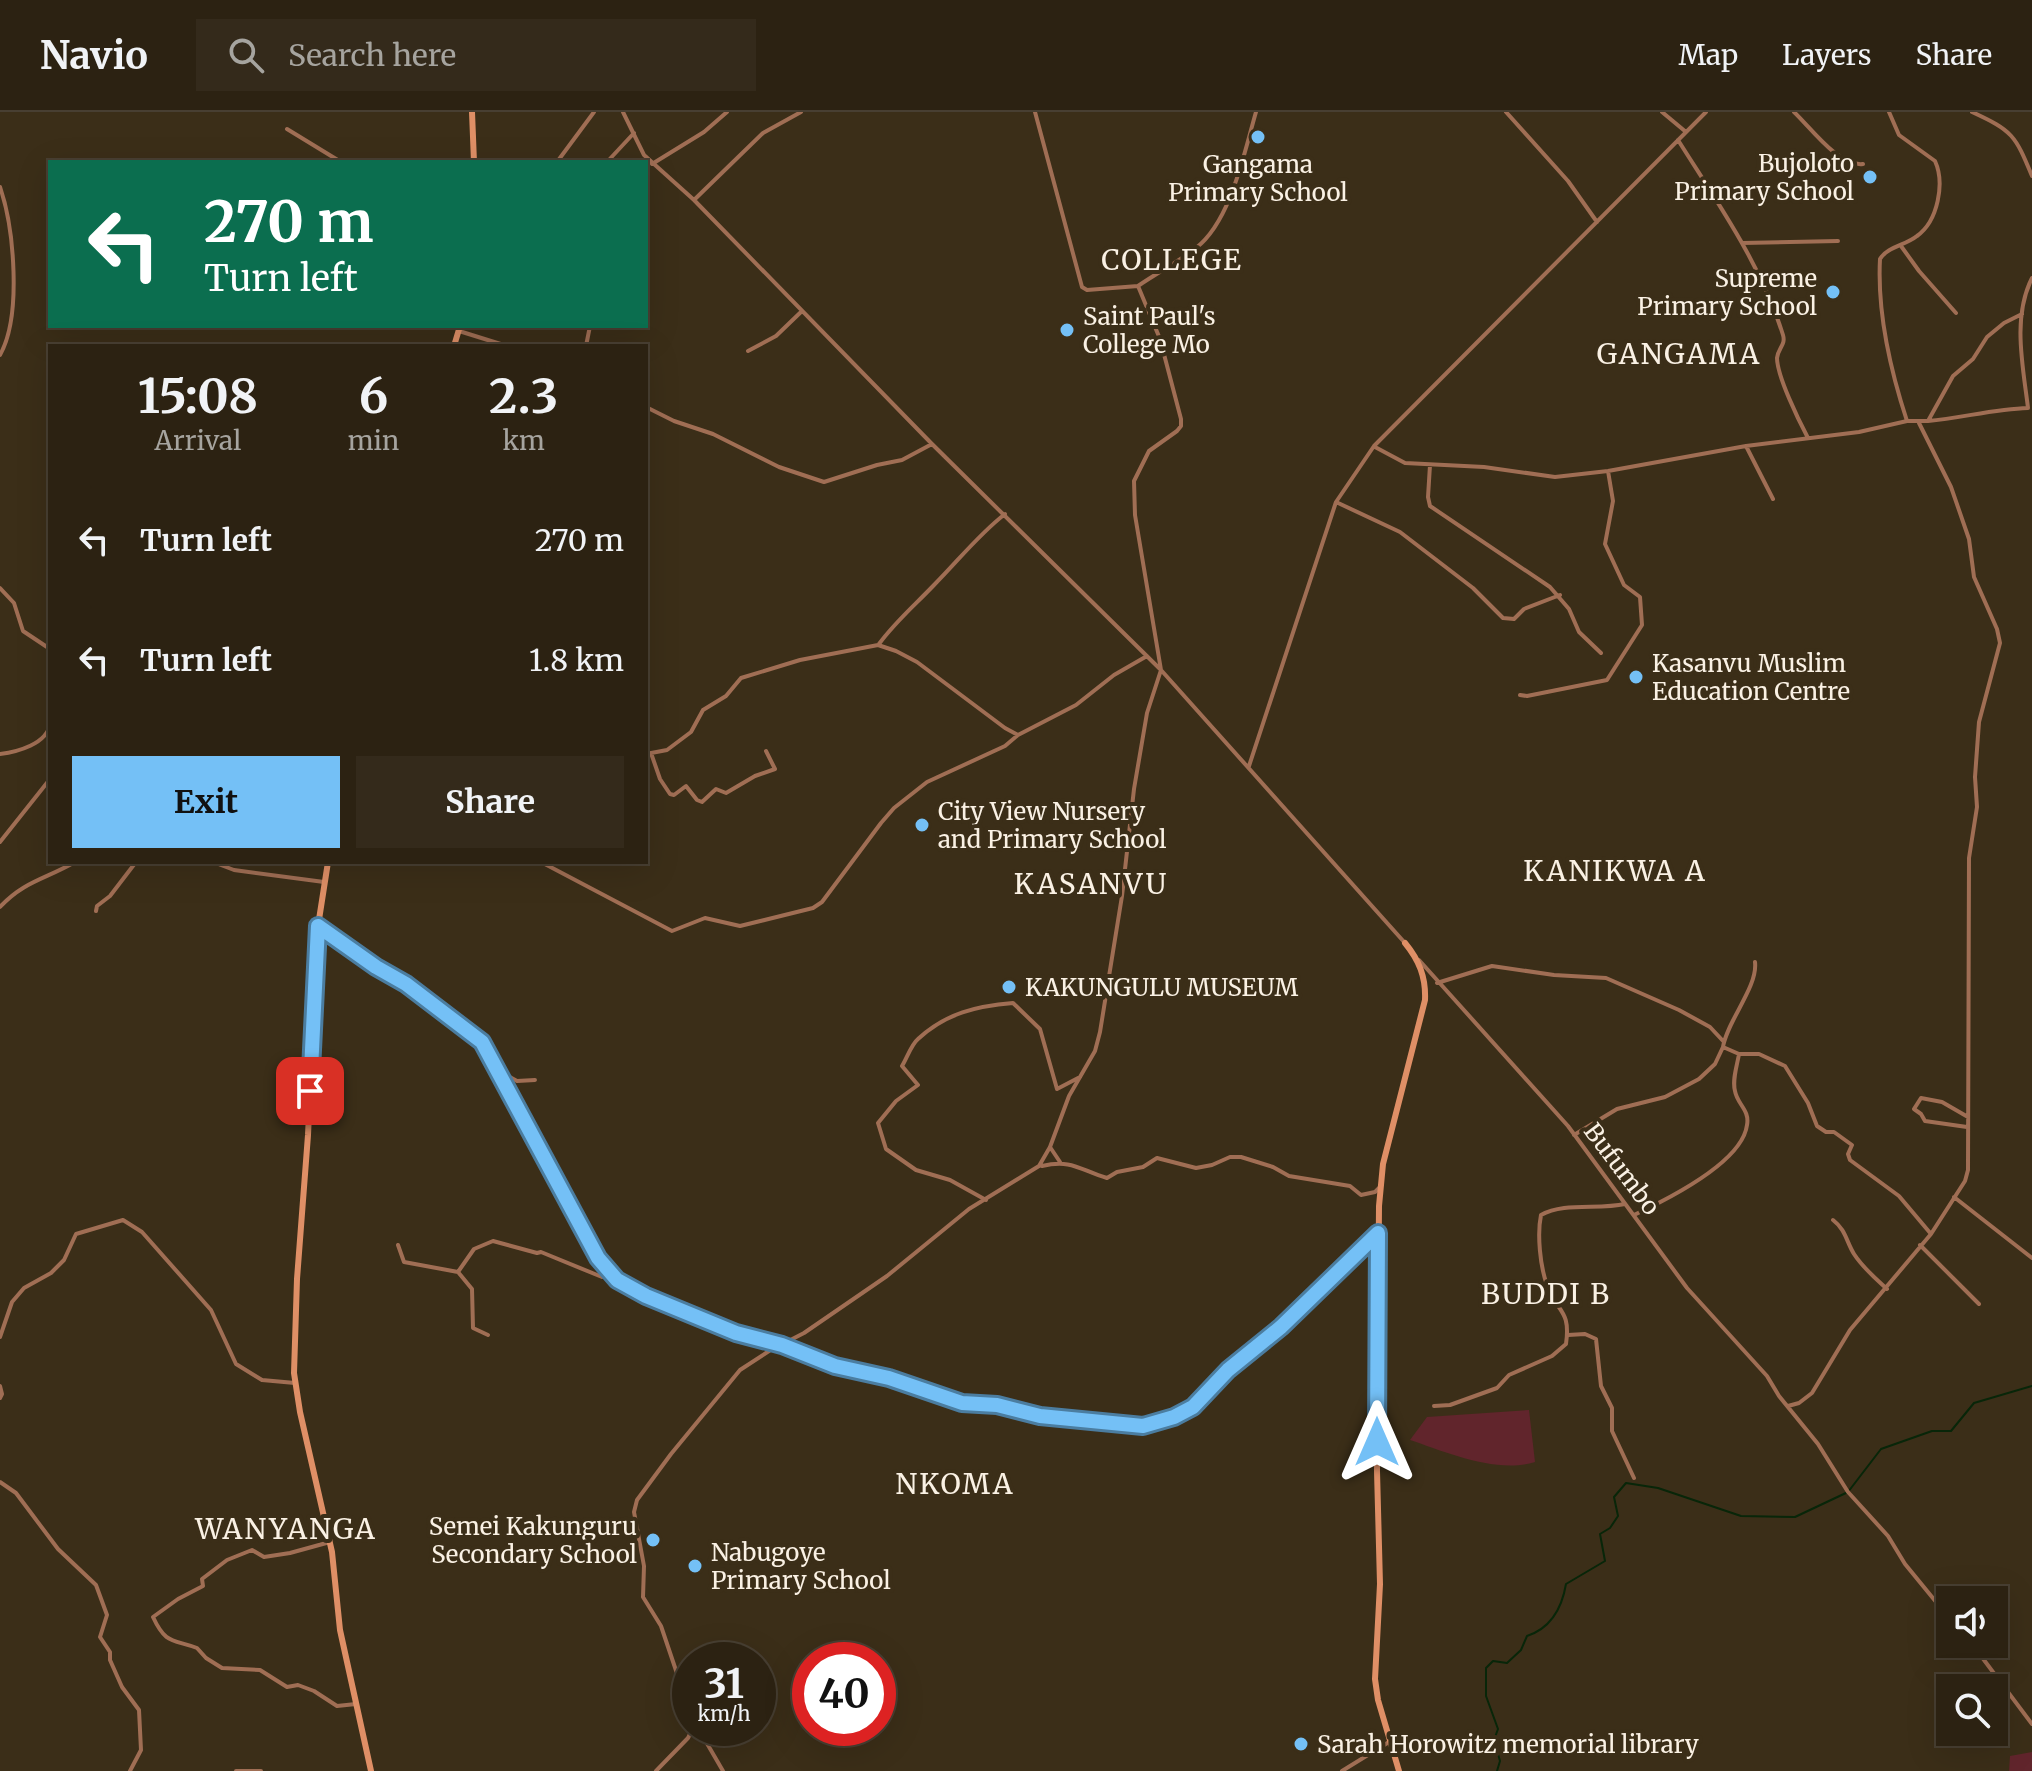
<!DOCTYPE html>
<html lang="en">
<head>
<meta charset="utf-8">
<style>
  body { margin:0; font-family:Merriweather,serif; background:#342a1b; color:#f1f3f6; height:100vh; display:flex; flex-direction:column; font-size:30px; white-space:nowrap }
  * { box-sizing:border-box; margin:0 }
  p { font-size:26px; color:#a6a49f }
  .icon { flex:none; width:44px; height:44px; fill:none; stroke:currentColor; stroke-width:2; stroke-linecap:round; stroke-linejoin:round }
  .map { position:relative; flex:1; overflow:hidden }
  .drawer { position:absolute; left:48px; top:232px; width:600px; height:520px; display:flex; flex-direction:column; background:#2c2212; border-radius:0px; box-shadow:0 8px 32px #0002,0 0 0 2px #483f32 }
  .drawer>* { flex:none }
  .hud { position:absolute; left:48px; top:48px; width:600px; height:168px; border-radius:0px; box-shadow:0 8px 32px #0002,0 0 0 2px #483f32; background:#0b6e4f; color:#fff; overflow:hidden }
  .controls { position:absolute; left:1936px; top:1474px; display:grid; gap:16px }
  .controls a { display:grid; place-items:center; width:72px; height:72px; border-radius:0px; background:#2c2212; box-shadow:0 8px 32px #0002,0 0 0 2px #483f32; font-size:40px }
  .speed { position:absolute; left:672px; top:1530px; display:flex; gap:16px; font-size:40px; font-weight:700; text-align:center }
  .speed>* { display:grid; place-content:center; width:104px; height:104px; border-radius:50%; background:#2c2212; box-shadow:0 8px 32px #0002,0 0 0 2px #483f32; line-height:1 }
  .speed small { font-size:20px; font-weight:400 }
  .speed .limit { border:12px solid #d22; background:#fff; color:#111 }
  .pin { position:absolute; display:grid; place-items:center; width:68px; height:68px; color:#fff; margin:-34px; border-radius:16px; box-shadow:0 4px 12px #0006 }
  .me { position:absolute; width:88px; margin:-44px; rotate:0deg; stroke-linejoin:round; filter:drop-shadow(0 0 6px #0008) }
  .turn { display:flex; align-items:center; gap:28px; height:168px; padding:0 24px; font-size:36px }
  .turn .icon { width:104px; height:104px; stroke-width:2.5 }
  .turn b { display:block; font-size:56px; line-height:68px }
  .eta { display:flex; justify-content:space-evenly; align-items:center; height:136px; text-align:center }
  .eta b { font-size:48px; font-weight:700; line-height:56px }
  .action { display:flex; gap:16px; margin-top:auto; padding:16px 24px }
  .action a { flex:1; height:92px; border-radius:0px; background:#74c0f6; color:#111; font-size:32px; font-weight:700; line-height:92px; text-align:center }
  .action a+a { background:#342a1b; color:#f1f3f6 }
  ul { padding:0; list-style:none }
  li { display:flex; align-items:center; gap:24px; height:120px; padding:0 24px }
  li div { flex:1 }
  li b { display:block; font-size:30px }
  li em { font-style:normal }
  header { display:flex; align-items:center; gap:48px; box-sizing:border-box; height:112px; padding:0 40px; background:#2c2212; border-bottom:2px solid #483f32 }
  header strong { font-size:38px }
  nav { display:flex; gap:44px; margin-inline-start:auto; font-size:28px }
  .search { width:560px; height:72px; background:#342a1b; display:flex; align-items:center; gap:20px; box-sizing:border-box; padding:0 28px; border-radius:0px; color:#a6a49f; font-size:30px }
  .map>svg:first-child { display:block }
  .green { fill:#61252c }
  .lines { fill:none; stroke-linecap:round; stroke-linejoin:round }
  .stream { stroke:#082609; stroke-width:2 }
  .street { stroke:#a06e54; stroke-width:4 }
  .secondary { stroke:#df8f66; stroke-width:6 }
  .route-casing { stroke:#4b7da0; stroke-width:20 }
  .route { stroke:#74c0f6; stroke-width:14 }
  .poi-dot { fill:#74c0f6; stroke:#3b2e18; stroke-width:3 }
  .labels { text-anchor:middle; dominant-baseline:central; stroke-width:8; stroke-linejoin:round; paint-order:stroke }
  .poi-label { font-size:24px; fill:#faf1e4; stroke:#3b2e18; text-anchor:start }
  .street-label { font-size:24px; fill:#faf1e4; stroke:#3b2e18 }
  .quarter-label { font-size:28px; letter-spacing:2px; fill:#faf1e4; stroke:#3b2e18 }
</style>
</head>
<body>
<header>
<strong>Navio</strong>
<div class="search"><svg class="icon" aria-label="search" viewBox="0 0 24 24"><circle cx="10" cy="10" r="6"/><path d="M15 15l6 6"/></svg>Search here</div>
<nav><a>Map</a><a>Layers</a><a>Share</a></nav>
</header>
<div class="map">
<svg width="2032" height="1659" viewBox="0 0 2032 1659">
  <rect width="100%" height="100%" fill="#3b2e18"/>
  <!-- green -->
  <path class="green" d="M1529,1298L1535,1350C1496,1362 1446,1340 1410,1328L1427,1305Z
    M2032,1640V1659H2009L2010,1644Z"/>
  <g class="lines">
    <!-- stream -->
    <path class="stream" d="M1497,1659L1500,1649L1494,1628L1498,1617L1486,1584V1556L1493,1549L1507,1551L1521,1538L1527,1524C1551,1516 1562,1496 1566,1472L1605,1449L1600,1422L1610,1416L1618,1404L1614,1385L1626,1371L1658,1376L1741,1404L1795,1405L1848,1380L1881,1337L1932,1319H1951L1974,1291L2032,1274"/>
    <!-- street -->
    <path class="street" d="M623,0L644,43L694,88L932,332L1161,558L1405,831
      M1506,0L1568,69L1597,110
      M1662,0L1686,20
      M1794,0C1811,16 1839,55 1863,52
      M1889,0L1899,23L1935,49C1945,71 1938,109 1917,124C1906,133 1887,135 1880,147C1877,202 1890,257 1907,309
      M1972,0C2013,19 2015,23 2032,64
      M287,17L341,50
      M1678,28C1717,90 1761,152 1783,223C1786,233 1778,236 1777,246C1777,264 1799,309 1808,326
      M557,50L594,0
      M607,50L634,21
      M652,52L704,20L727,0
      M0,75C14,116 22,204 0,243
      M694,88L763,21L801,0
      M1742,131L1838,129
      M1901,134L1919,159L1956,201
      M1138,174C1157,161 1178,150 1196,136C1231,109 1244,41 1256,0
      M459,219L507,234
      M586,234L590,214
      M748,239L776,224L802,199
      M646,295L674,309L713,322L779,355L824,370L877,353L902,348L932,332
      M1928,309C1962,306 1994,297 2028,296C2023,254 2012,206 2032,166
      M1746,334L1773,387
      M1375,335L1405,351L1484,355L1555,365L1608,359L1746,334L1859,320L1907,309H1928L1953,264L1973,247L1987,225L2004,211L2022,202
      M1430,353L1428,385L1430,394L1550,475L1569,497L1579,520L1601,541
      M1336,390L1400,420L1473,476L1503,506L1514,507L1524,497L1560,483
      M0,476L14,491L23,519L50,537
      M879,532C895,510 915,493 934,473C958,449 978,423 1005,402
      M1520,583L1527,584L1607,568L1642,513L1640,485L1624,473L1605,432L1613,389L1608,359
      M50,591V607
      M651,641L660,667L670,682L674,683L686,674L697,688L702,690L716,677L726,681L755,664L775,657L766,639
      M0,642C17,640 47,632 50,612
      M646,642L667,638L691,620L703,598L726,584L741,566L800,548L878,533L896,539L917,550L1005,616L1018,623
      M1249,654L1336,390L1374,334L1706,0
      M0,730L50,667
      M213,750L234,758L324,770
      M541,750L672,819L705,806L740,814L813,796L822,790L881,711L894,696L927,670L1005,634L1018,623L1076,593L1114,563L1147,544
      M0,795C24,769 46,767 75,750
      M96,799L97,794L110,784L136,750
      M318,814L376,855L406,872L482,930L598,1146L607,1158L622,1171L736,1221L782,1233L835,1254L889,1266L962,1291L997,1293L1040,1304L1143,1314L1174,1305L1193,1295L1228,1258L1270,1224L1378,1122
      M1419,848L1568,1014L1687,1176L1767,1264L1779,1284L1818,1332L1848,1380L1888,1424L1905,1452L1950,1507
      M1437,871L1492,854L1554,863L1606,866L1679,898L1710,915L1724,930
      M1739,942H1759L1785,954L1808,991L1817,1014L1826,1020H1834L1852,1033L1848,1042L1850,1048L1899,1084L1931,1122
      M497,958L517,969L535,968
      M1967,1015L1925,1009L1921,1002L1914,997L1921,986L1942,990L1968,1005
      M1574,1023L1617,997L1665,985L1699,967L1715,952L1723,935
      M1050,1035L1060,1050
      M1042,1054C1072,1047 1080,1058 1107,1066L1117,1060L1143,1055L1157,1046L1196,1056L1212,1053L1230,1045H1241L1273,1055L1289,1064L1350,1074L1361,1083L1375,1080L1380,1075
      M1954,1085L2032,1146
      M986,1088L950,1068L916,1058L886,1037L878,1011L896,989L918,973L902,954C907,946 911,933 918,927C946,901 977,894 1013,891L1040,917L1057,977L1080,965
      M1634,1103C1666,1088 1742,1051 1747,1013C1750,998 1737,992 1735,979C1732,968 1737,954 1739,942L1723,935C1727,909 1758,875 1755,850
      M1833,1108C1846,1118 1846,1129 1854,1142C1863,1156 1875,1166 1887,1177
      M398,1133L404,1150L458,1160
      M1920,1133L1979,1192
      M488,1223L473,1216L472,1177L458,1160L474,1137L493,1129L537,1141L541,1140L602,1165L607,1159
      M1568,1223L1585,1222L1596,1227L1601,1274L1612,1296V1319L1634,1366
      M0,1225L12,1190L24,1176L51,1161L64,1148L76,1122L123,1108L142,1120L211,1198L236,1252L262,1268L295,1271
      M0,1274L2,1282L0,1286
      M1434,1294L1450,1293L1497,1276L1509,1263L1552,1244L1566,1232C1571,1197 1557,1201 1547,1173C1540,1154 1537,1122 1541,1103C1564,1090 1598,1098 1625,1092
      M1788,1294L1799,1291L1812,1281L1850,1218L1931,1122L1965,1069L1968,1058L1969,746L1977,695L1975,665L1979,610L2000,531L1997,517L1974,465L1969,427L1951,375L1919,311
      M0,1370L16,1381L58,1437L96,1473L107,1503L100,1525L110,1540V1548L122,1575L139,1598L141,1638L130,1659
      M330,1430L290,1441L264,1445L252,1438L227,1448L202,1467L203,1474L178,1487L153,1505C166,1533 173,1527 197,1536L206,1546L222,1556L260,1558L287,1575L298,1573L314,1579L337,1594L356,1592
      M1972,1532L2032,1612
      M690,1600L661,1514L643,1485L644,1454L634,1400L637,1388L671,1342L740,1258L769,1239L804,1221L887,1164L969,1097L1039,1054L1050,1035L1069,984L1095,939L1100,920L1122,784L1134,677L1147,601L1161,558L1135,403L1134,369L1149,339L1177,319L1181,314V307L1160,227L1138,174L1087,178L1082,175L1035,0
      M693,1616L705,1628L723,1659
      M236,1659H261
      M656,1659L688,1626L693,1616
      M1342,1659L1389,1630"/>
    <!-- secondary -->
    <path class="secondary" d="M472,0L474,50
      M454,234L460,214
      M328,750L318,814L308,1023L297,1167L294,1261L300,1300L332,1440L340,1518L371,1659
      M1399,1659L1378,1588L1375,1567L1380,1472L1377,1359L1379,1094L1383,1052L1425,888C1426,865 1419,848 1405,831"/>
  </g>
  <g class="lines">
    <!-- route casing -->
    <g class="route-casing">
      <path id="route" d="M310,979L318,814L376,855L406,872L482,930L598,1146L617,1168L646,1184L736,1221L782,1233L835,1254L889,1266L962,1291L997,1293L1040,1304L1143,1314L1174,1305L1193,1295L1228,1258L1281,1215L1378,1121L1377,1330"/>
    </g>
    <!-- route -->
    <use href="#route" class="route"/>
  </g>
  <!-- markers -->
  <g class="poi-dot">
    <circle cx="1258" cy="25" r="8"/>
    <circle cx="1870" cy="65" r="8"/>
    <circle cx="1833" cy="180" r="8"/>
    <circle cx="1067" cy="218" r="8"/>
    <circle cx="1636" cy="565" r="8"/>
    <circle cx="922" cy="713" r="8"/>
    <circle cx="1009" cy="875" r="8"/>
    <circle cx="653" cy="1428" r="8"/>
    <circle cx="695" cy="1454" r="8"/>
    <circle cx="1301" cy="1632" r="8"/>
  </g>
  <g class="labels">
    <!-- poi labels -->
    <g class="poi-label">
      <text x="1854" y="51" text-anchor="end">Bujoloto<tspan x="1854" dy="28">Primary School</tspan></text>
      <text x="1258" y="52" text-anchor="middle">Gangama<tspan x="1258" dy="28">Primary School</tspan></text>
      <text x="1817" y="166" text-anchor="end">Supreme<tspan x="1817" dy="28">Primary School</tspan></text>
      <text x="1083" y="204">Saint Paul's<tspan x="1083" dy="28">College Mo</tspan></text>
      <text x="1652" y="551">Kasanvu Muslim<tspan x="1652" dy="28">Education Centre</tspan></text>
      <text x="938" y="699">City View Nursery<tspan x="938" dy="28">and Primary School</tspan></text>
      <text x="1025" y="875">KAKUNGULU MUSEUM</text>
      <text x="637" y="1414" text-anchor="end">Semei Kakunguru<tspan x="637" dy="28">Secondary School</tspan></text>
      <text x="711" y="1440">Nabugoye<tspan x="711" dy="28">Primary School</tspan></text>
      <text x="1317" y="1632">Sarah Horowitz memorial library</text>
    </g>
    <!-- street labels -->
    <g class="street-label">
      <text transform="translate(1622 1057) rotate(53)">Bufumbo</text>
    </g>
    <!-- quarter labels -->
    <g class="quarter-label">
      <text x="1172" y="148">COLLEGE</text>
      <text x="1679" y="242">GANGAMA</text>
      <text x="1615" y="759">KANIKWA A</text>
      <text x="1091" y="772">KASANVU</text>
      <text x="1546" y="1182">BUDDI B</text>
      <text x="955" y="1372">NKOMA</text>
      <text x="286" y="1417">WANYANGA</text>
    </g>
  </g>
</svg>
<div class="controls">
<a><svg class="icon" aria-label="sound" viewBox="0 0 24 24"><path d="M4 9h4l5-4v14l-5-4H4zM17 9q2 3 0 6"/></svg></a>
<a><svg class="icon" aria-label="search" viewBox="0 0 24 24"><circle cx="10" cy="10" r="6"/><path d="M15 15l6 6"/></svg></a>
</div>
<div class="speed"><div>31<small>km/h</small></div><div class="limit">40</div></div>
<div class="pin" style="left:310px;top:979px;background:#d93025"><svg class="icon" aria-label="arrive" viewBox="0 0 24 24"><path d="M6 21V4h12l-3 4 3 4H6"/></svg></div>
<svg class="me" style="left:1377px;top:1330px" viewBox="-20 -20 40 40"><path d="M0-17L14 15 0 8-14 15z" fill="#74c0f6" stroke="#fff" stroke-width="4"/></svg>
<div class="hud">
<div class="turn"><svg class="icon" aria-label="left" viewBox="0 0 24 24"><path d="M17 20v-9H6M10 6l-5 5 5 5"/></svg><div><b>270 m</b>Turn left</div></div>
</div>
<section class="drawer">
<div class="eta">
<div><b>15:08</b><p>Arrival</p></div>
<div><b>6</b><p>min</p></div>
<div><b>2.3</b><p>km</p></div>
</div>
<ul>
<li><svg class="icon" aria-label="left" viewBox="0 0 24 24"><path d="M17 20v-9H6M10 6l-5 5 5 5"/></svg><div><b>Turn left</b></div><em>270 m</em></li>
<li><svg class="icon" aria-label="left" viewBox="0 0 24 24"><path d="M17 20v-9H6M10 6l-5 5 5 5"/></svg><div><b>Turn left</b></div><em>1.8 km</em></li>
</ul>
<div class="action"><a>Exit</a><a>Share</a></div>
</section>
</div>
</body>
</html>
